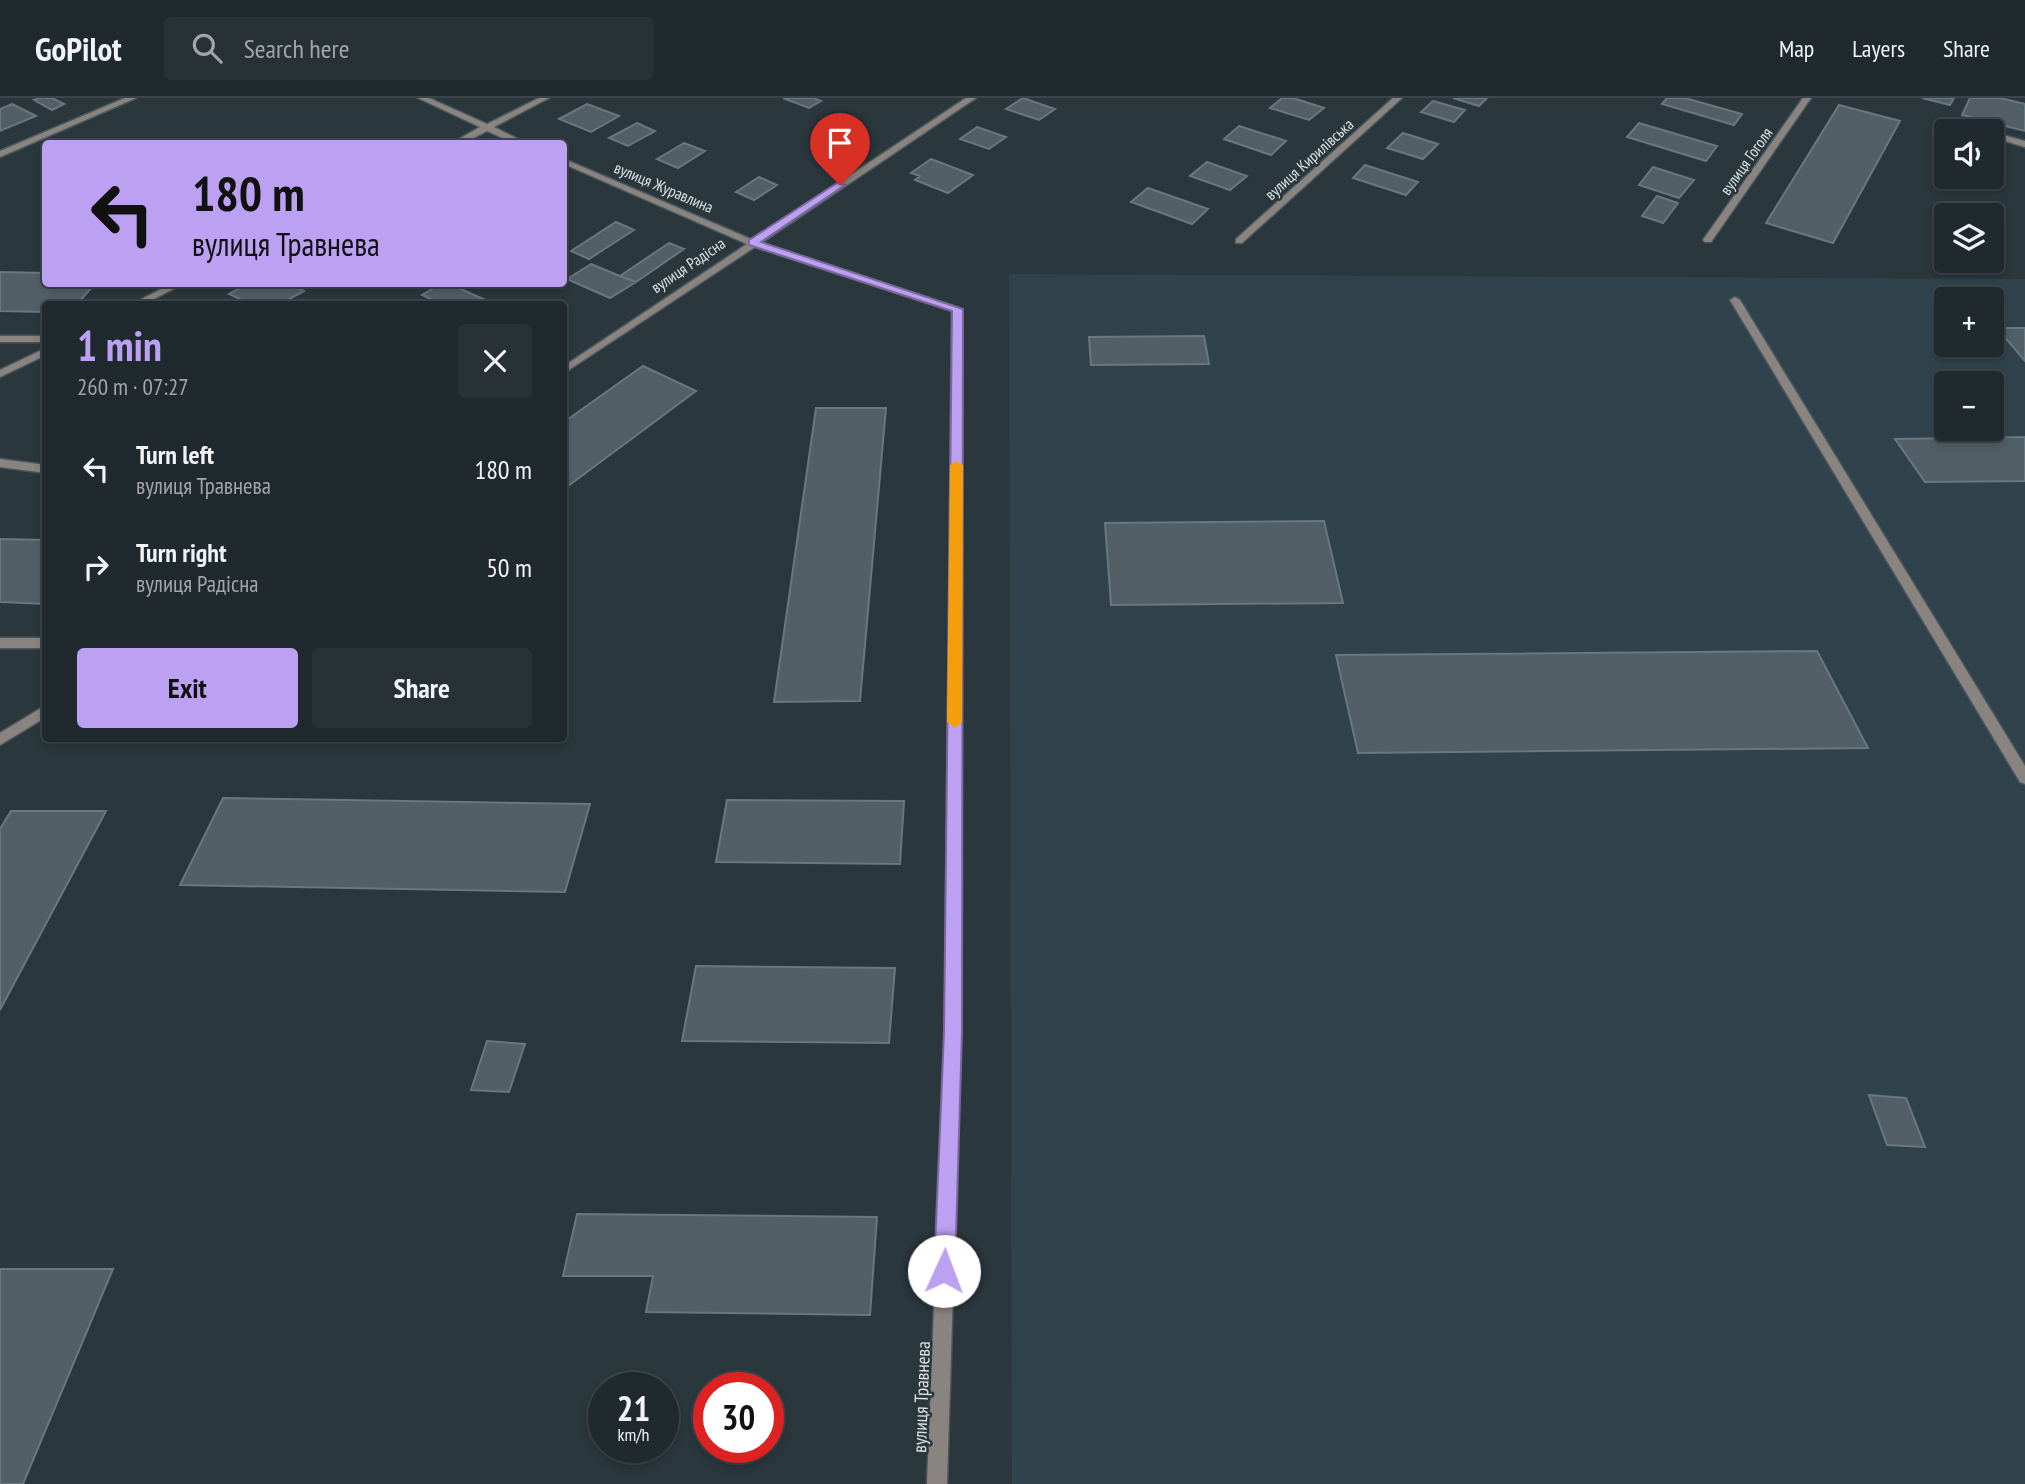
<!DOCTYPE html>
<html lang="en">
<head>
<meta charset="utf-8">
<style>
  body { margin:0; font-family:"PT Sans Narrow",sans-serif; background:#283136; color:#f1f3f6; height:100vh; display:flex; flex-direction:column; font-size:26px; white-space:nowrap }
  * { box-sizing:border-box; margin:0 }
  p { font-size:23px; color:#a2a6aa }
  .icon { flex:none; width:38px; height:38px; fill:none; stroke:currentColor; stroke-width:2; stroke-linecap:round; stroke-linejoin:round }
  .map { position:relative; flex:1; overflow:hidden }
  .drawer { position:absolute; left:42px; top:203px; width:525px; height:441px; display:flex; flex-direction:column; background:#20292e; border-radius:7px; box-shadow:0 4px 10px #0003,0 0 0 2px #3d454a }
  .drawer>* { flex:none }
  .banner { position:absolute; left:42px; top:42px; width:525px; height:147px; border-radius:7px; box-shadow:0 4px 10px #0003,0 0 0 2px #3d454a; background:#bca0f2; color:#111; overflow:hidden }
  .buttons { position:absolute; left:1934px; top:21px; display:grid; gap:14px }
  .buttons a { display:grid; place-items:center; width:70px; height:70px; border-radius:7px; background:#20292e; box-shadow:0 4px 10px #0003,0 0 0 2px #3d454a; font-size:35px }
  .speed { position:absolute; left:588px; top:1274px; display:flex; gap:14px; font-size:35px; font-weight:700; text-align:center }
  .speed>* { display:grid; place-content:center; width:91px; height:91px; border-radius:50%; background:#20292e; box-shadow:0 4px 10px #0003,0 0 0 2px #3d454a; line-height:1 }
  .speed small { font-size:18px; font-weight:400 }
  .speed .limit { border:10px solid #d22; background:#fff; color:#111 }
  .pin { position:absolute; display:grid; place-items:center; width:60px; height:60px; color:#fff; margin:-72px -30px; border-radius:50% 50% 50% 0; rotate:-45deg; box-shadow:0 0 7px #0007 }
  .pin .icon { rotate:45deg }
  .me { position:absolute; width:77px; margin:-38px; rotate:2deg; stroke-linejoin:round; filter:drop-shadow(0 0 5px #0008) }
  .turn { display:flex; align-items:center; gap:24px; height:147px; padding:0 35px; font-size:32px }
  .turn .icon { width:91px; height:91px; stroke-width:2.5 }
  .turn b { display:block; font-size:49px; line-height:60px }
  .round { display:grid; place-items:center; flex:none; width:74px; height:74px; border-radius:7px; background:#283136 }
  .head { display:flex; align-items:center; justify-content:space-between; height:119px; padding:0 35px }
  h1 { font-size:42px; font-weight:700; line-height:52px; color:#bca0f2 }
  .action { display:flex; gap:14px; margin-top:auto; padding:14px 35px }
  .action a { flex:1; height:80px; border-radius:7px; background:#bca0f2; color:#111; font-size:28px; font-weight:700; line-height:80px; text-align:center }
  .action a+a { background:#283136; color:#f1f3f6 }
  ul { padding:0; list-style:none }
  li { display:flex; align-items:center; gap:21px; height:98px; padding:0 35px }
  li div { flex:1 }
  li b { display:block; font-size:26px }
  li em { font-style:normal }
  header { display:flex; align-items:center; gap:42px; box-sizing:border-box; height:98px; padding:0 35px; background:#20292e; border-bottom:2px solid #3d454a }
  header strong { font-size:33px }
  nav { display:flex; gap:38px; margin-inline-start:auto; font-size:24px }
  .search { width:490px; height:63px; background:#283136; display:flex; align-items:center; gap:18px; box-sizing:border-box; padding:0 24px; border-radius:7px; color:#a2a6aa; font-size:26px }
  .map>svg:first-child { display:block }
  .built { fill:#30434d; fill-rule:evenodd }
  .building { fill:#525f66; stroke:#69777e; stroke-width:2 }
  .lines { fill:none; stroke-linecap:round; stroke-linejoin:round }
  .service-casing { stroke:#4a565b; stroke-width:3 }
  .minor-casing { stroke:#4a565b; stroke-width:3 }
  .service { fill:#898480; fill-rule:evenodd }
  .minor { fill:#898480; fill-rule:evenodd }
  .route { fill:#bca0f2; stroke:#7a689d; stroke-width:2 }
  .slow { fill:#f59e0b }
  .labels { text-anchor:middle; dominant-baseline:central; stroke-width:5; stroke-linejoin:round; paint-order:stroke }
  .far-street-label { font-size:16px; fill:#dae2e6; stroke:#2a373d }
  .street-label { font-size:19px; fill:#dae2e6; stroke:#2a373d }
</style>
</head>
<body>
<header>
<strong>GoPilot</strong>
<div class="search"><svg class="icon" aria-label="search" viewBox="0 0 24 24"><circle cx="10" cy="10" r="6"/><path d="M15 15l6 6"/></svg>Search here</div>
<nav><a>Map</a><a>Layers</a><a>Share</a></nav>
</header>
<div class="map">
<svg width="2025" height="1386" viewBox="0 0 2025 1386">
  <rect width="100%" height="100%" fill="#2a373d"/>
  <!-- built -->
  <path class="built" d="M1009,176L2025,181V1386H1012ZM1946,201H1992V247H1946ZM1946,285H1992V331H1946Z"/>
  <!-- building -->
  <path class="building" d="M39,0H52L64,6L52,12L34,2Z
    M783,0H814L821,3L809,10Z
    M1023,0L1055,11L1039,22L1006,11Z
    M1282,0H1293L1324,10L1309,22L1270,10Z
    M1453,0H1487L1479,8Z
    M1667,0H1685L1742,16L1734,27L1662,6Z
    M1922,0H1954L1950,7Z
    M1970,0H2000L2025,6V33L1962,17Z
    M1433,3L1465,12L1454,24L1421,14Z
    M12,6L36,18L0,33V11Z
    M587,6L619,18L591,34L559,21Z
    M1839,7L1900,23L1833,145L1766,125Z
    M637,25L655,33L628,48L609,40Z
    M1639,25L1717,48L1706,63L1627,39Z
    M1239,28L1286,43L1271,57L1224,41Z
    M977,29L1006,39L989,51L960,41Z
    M1403,35L1438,46L1423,61L1387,50Z
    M684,45L705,53L678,70L657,61Z
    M931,61L973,77L948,95L915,82L920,78L911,75Z
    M1207,64L1247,78L1230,92L1190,78Z
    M1365,67L1418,84L1406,97L1353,80Z
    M1653,69L1694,82L1679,100L1639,87Z
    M759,79L777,87L754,102L736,94Z
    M1148,90L1208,111L1192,126L1131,104Z
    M1657,98L1678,105L1663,125L1642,118Z
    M616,124L634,132L589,161L571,153Z
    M669,145L684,151L636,184L620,178Z
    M591,166L620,178L636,184L610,200L567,181Z
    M0,174L46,175V186H95L77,206H46V214L0,213Z
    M247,186H289L304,193L280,206H250L229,196Z
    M441,186H450L490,204L486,206H441L422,197Z
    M1997,230H2025V263Z
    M1204,238L1209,266L1091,267L1089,239Z
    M643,268L696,293L564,391V324Z
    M816,310H886L860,603L774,604Z
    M2025,339V383L1925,384L1895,341Z
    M1324,423L1343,505L1111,507L1105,425Z
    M0,441L46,442V506L0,504Z
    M1817,553L1868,650L1358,655L1336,557Z
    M223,700L590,706L565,794L180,787Z
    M727,702L904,703L900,766L716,764Z
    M11,713H106L0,912V731Z
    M696,868L895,870L889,945L682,943Z
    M487,943L525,946L509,994L471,992Z
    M1869,997L1906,1000L1925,1049L1887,1047Z
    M577,1116L877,1119L870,1217L646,1214L653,1178H563Z
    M0,1171H113L23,1386H0Z"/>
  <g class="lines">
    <!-- service casing -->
    <g class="service-casing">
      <path id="service" d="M1992,34L2025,43V49L1992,39Z
        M1735,199L1740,202L2025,668V686L2020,684L1730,202Z
        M0,238H46V244H0Z
        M0,361L46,367V375L0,369Z"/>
    </g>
    <!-- minor casing -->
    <g class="minor-casing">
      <path id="minor" d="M125,0H136L0,59V53Z
        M418,0H429L487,26L539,0H549L494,29L528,46H516L487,33L462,46H450L480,29Z
        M966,0H976L761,145L962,211L961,934L947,1386H927L945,934L952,213L755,149L564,275V268L747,146L564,66V61L753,142Z
        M1393,0H1402L1242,145H1236V141Z
        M1803,0H1811L1711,144H1705L1703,142Z
        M171,186H183L144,206H132Z
        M46,250V257L0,279V272Z
        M0,540H46V550H0Z
        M46,607V619L0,647V635Z"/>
    </g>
    <!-- service -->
    <use href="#service" class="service"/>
    <!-- minor -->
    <use href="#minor" class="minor"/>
  </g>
  <!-- route -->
  <path class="route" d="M837,85L845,87L761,144L963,211L962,934L955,1173L952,1181L944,1184L937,1181L934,1173L944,934L952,213L749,147V142Z"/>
  <!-- slow -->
  <path class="slow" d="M956,363L963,367L962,624L955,630L947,624L950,367Z"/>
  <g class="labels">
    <!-- far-street labels -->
    <g class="far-street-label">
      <text transform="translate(1309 61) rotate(-42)">вулиця Кирилівська</text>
      <text transform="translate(1746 63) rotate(-55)">вулиця Гоголя</text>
      <text transform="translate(664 89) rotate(23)">вулиця Журавлина</text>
      <text transform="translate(688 167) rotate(-34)">вулиця Радісна</text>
    </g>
    <!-- street labels -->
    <g class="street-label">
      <text transform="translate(921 1299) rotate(-88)">вулиця Травнева</text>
    </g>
  </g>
</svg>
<div class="buttons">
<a><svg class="icon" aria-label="sound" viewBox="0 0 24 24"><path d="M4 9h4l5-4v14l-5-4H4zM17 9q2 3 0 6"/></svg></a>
<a><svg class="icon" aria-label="layers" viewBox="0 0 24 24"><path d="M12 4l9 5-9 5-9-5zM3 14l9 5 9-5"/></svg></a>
<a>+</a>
<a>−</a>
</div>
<div class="speed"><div>21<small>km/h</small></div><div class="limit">30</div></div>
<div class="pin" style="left:840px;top:87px;background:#d93025"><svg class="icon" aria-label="arrive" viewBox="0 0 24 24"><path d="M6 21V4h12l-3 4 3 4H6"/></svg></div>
<svg class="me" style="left:944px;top:1173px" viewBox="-20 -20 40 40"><circle r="19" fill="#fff"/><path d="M0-13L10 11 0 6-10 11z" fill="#bca0f2"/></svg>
<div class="banner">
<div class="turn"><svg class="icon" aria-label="left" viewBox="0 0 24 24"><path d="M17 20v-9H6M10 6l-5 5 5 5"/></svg><div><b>180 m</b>вулиця Травнева</div></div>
</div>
<section class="drawer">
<div class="head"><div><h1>1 min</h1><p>260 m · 07:27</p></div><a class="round"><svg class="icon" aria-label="close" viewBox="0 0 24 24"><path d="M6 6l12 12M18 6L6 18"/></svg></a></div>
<ul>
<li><svg class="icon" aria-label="left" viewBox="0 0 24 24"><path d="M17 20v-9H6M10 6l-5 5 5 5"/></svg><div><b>Turn left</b><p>вулиця Травнева</p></div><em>180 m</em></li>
<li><svg class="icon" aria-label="right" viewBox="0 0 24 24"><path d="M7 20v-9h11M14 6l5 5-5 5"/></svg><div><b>Turn right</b><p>вулиця Радісна</p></div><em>50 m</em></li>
</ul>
<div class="action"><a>Exit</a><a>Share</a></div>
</section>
</div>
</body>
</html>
